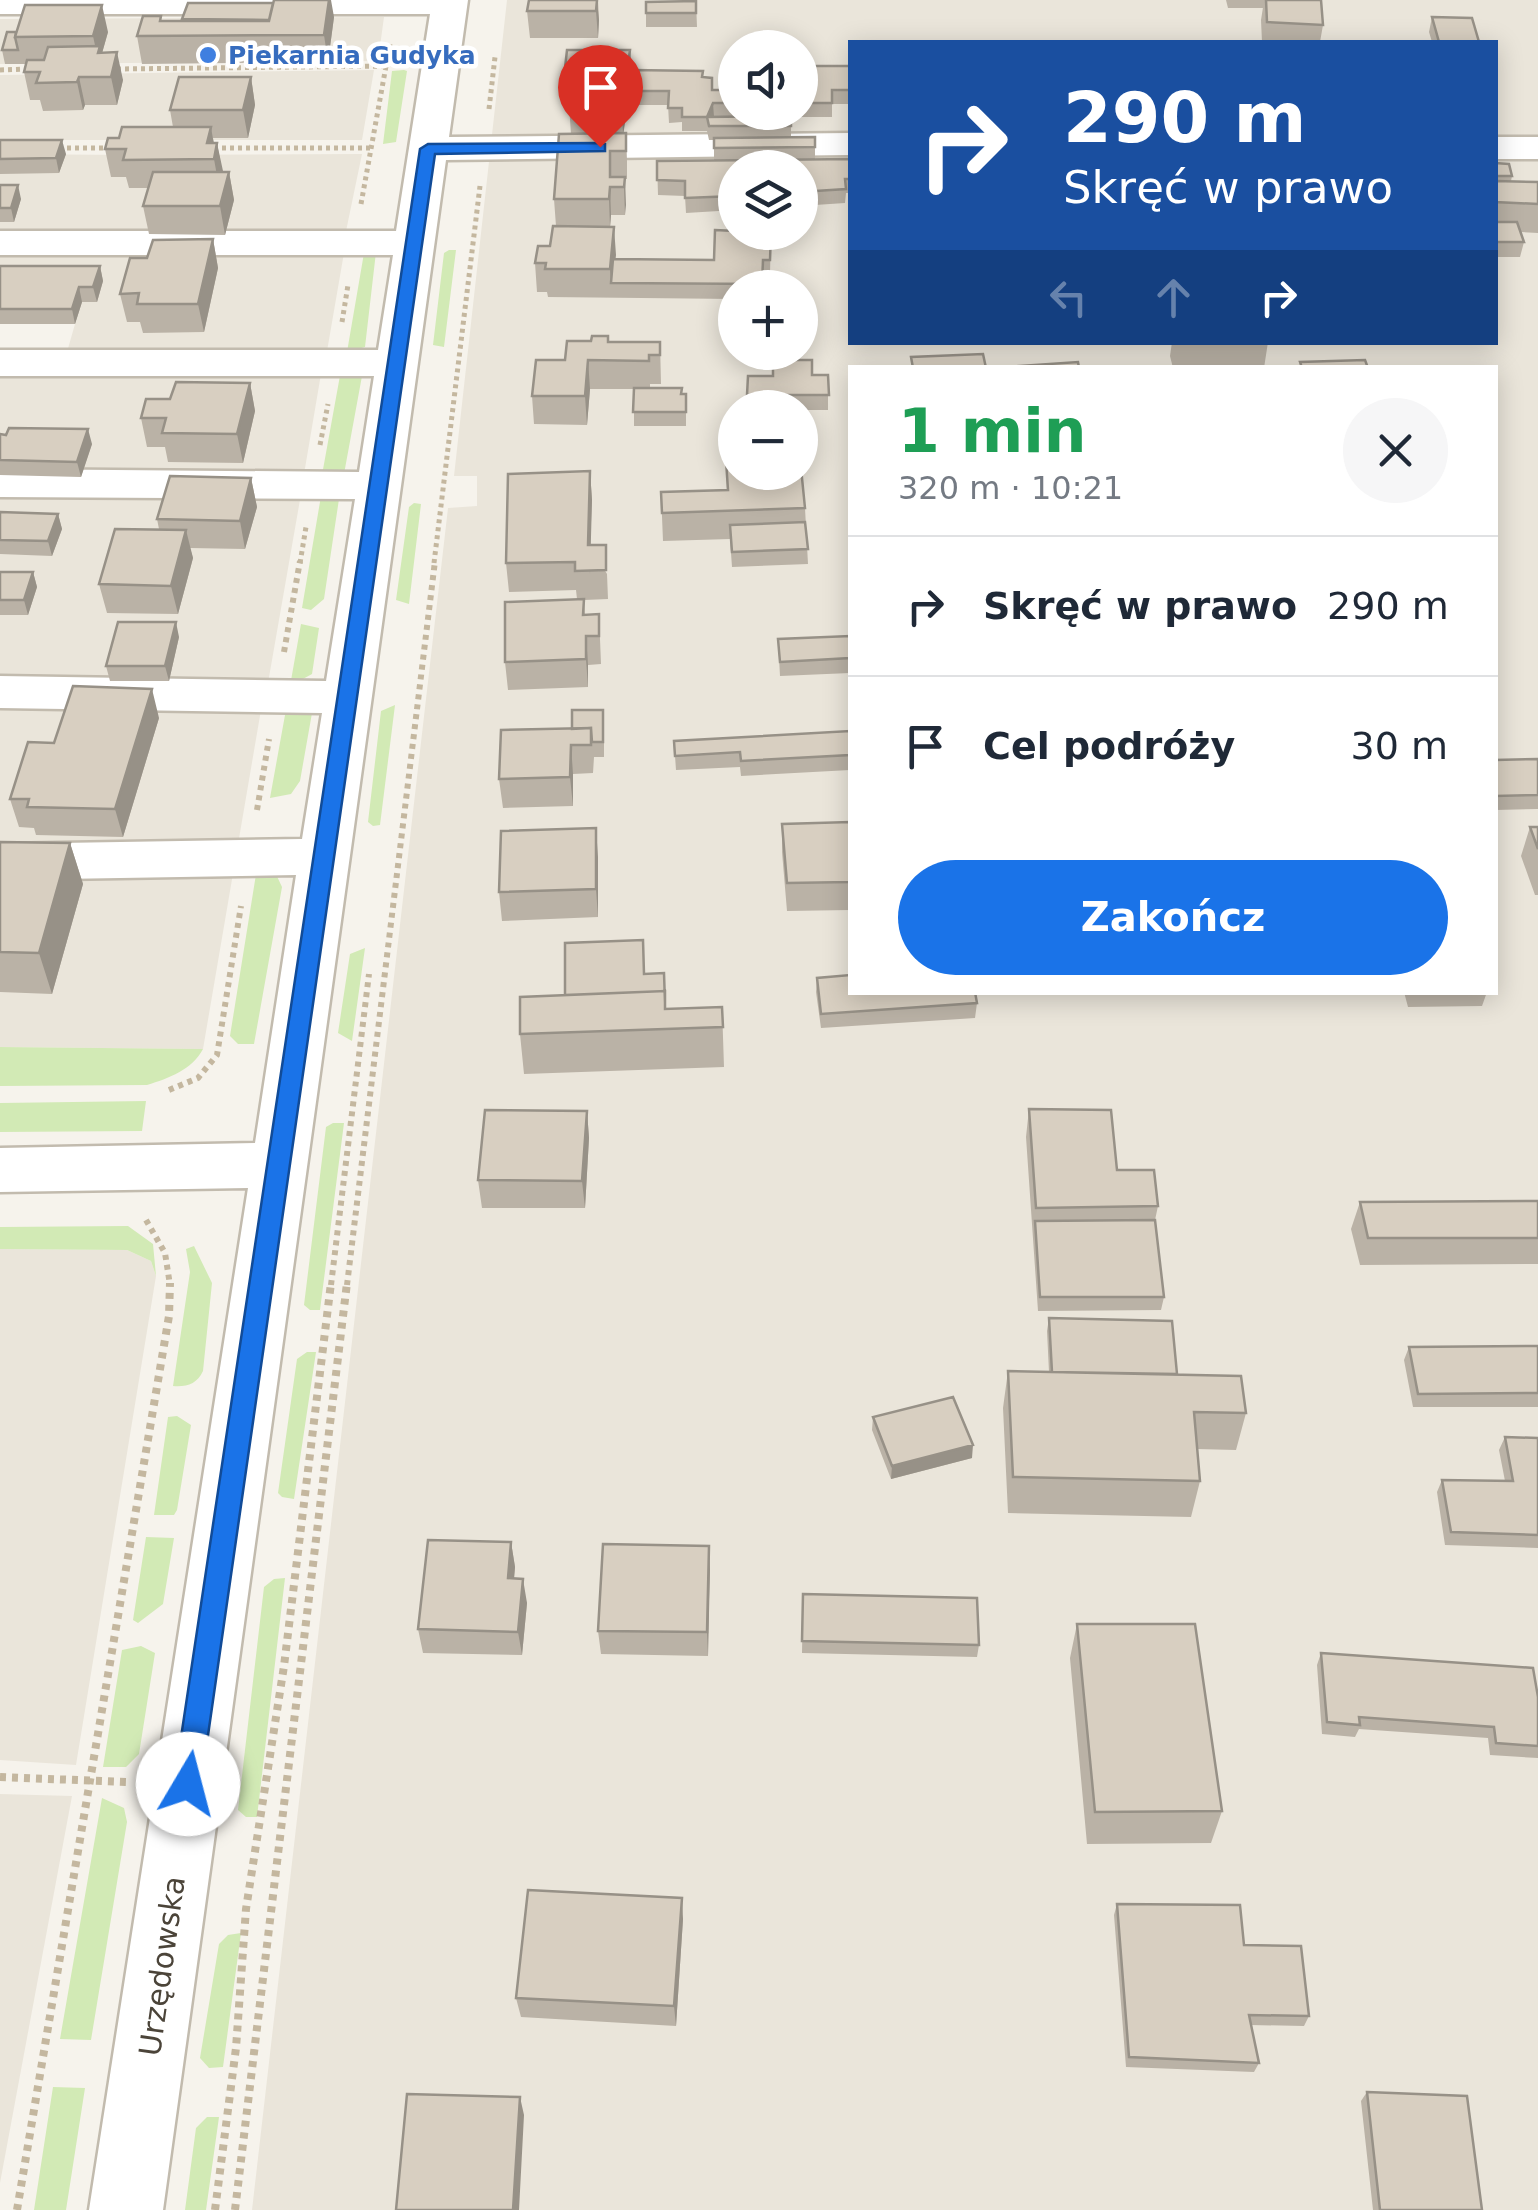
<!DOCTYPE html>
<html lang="pl">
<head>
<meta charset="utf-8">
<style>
  body { margin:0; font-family:"DejaVu Sans",sans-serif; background:#f6f6f7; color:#1f2937; height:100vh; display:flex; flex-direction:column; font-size:38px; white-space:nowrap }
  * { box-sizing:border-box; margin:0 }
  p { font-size:32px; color:#747a83 }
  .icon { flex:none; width:55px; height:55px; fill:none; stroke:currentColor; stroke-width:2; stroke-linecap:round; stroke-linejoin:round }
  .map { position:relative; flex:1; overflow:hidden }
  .side { position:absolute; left:848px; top:365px; width:650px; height:630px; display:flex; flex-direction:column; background:#fff; border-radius:0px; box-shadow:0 5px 25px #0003 }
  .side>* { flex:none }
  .hud { position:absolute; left:848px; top:40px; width:650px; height:305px; border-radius:0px; box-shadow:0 5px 25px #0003; background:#1a4fa0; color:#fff; overflow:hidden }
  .buttons { position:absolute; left:718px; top:30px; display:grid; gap:20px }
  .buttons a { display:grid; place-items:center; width:100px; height:100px; border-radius:50%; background:#fff; box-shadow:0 5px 25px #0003; font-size:50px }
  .pin { position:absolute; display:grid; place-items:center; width:85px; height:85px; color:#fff; margin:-102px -42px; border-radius:50% 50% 50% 0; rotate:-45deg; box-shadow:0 0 10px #0007 }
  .pin .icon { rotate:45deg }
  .me { position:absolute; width:110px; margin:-55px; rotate:8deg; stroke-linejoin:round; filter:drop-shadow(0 0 8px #0008) }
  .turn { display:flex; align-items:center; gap:35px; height:210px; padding:0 50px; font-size:45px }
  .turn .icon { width:130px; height:130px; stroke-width:2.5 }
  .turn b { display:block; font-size:70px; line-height:85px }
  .lanes { display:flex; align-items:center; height:95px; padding:0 50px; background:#0003; justify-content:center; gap:50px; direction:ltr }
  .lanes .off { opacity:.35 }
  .round { display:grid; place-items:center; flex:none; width:105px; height:105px; border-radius:52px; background:#f6f6f7 }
  .overview { display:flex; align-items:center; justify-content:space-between; height:170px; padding:0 50px }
  h1 { font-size:60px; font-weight:700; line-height:75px; color:#1e9e55 }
  .action { display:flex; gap:20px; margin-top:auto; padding:20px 50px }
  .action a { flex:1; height:115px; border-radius:60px; background:#1a73e8; color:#fff; font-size:40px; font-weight:700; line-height:115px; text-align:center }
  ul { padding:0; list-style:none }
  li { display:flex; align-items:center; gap:30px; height:140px; padding:0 50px; border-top:2px solid #e0e1e3 }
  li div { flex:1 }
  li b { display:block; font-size:38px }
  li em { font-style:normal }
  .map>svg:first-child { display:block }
  .residential { fill:#eae5da; fill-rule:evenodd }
  .green { fill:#d2eab5 }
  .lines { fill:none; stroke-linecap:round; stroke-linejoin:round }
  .minor-casing { stroke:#c2bbae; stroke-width:5 }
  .path-far2 { stroke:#c4b79f; stroke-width:5; stroke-dasharray:4 4; stroke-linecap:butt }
  .path-far1 { stroke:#c4b79f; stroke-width:6; stroke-dasharray:5 5; stroke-linecap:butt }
  .path { stroke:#c4b79f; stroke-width:8; stroke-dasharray:6 6; stroke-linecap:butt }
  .minor { fill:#fff; fill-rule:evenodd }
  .wall { fill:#bab2a6 }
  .shaded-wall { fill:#979187 }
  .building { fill:#d8cfc1; stroke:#979187; stroke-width:2.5 }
  .route { fill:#1a73e8; stroke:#114b97; stroke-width:2.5 }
  .shop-dot { fill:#3f7fe0; stroke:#fff; stroke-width:4 }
  .labels { text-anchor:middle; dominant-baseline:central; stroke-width:9; stroke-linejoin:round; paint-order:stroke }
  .far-shop-label { font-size:25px; font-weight:bold; fill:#366cbe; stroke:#fff; text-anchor:start }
  .street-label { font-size:30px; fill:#4b4439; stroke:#fff }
</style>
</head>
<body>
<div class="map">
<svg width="1538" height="2210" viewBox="0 0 1538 2210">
  <rect width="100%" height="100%" fill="#f6f3ec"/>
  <!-- residential -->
  <path class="residential" d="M507,0H1538V2210H252L448,508L477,506V476H454ZM850,42H1495V342H850ZM735,48H800V112H735ZM735,168H800V232H735ZM735,288H800V352H735ZM850,368H1495V992H850ZM735,408H800V472H735Z
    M384,17L378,61L0,64V19Z
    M374,70L362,140H0V75Z
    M0,154L128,155L362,154L345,236H0Z
    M345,247L326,357L65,359L75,324H0V249Z
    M322,368L303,480L0,475V376L15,369Z
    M0,494H301L268,683L0,680Z
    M262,704L203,1049L0,1047V705Z
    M0,1249L127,1250L151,1261L156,1276L76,1765L0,1760Z
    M0,1794L72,1796L0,2183Z"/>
  <!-- green -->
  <path class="green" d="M404,70L407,71L396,142L383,144L392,71Z
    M449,250H456L444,347L433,345L444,253Z
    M376,252L365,347L347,352L364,253Z
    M341,370L361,372L362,376L344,474L322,475Z
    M321,496L339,499L324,599L311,610L302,608Z
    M414,503L421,504L409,604L396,600L409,507Z
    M301,624L319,628L312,674L290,686Z
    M287,704L312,713L300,781L291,794L270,798Z
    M395,705L380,825L373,826L368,822L381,711Z
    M257,868L274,870L282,887L254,1044H238L230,1036Z
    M365,948L352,1041L338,1033L350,954Z
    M0,1047L203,1049C192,1070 169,1078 147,1085L0,1086Z
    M146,1101L142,1131L0,1132V1103Z
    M333,1123H344L320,1310H310L304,1305L326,1127Z
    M128,1226L153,1244L156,1276L151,1261L127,1250L0,1249V1227Z
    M194,1246L212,1283L203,1371C197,1384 187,1387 173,1386L190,1272L186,1249Z
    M307,1352H316L294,1499L282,1497L278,1493L297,1359Z
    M177,1416L191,1425L177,1510L174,1515H154L168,1417Z
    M146,1537L174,1538L163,1604L138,1623L133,1620Z
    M285,1578L257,1817H246L238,1810L264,1587L274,1579Z
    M141,1646L155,1653L139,1754L126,1767H103L122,1650Z
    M102,1798L124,1808L127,1822L91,2040L60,2039Z
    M241,1933L223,2067L209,2068L200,2058L219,1944L228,1935Z
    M53,2087L85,2088L66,2210H34Z
    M207,2117H219L206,2210H185L196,2128Z"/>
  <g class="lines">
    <!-- minor casing -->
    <g class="minor-casing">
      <path id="minor" d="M0,0H468L449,137L850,133V155L446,160L163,2210H89L248,1188L0,1192V1148L255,1143L296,875L0,880V844L302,839L322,713L0,708V676L326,681L355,499L0,497V469L359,472L374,376H0V350H378L393,255H0V231H396L430,14H0Z
        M1495,137H1538V159H1495Z"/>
    </g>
    <!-- path-far2 -->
    <path class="path-far2" d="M117,69L389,66
      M0,70L29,69
      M489,109L495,57
      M59,148H112
      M214,148H372
      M361,204L390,44
      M342,322L348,285
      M320,445L328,404
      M300,563L306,527
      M434,563L480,186"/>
    <!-- path-far1 -->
    <path class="path-far1" d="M284,652L300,561
      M257,810L269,739
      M169,1090L198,1078L217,1055L241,906
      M146,1220L165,1253L170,1285
      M331,1285L369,974
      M347,1285L435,561"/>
    <!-- path -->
    <path class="path" d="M0,1777L126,1782
      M17,2210L169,1316L170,1283
      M215,2210L236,2048L246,1909L284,1666L331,1283
      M235,2210L347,1283"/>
    <!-- minor -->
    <use href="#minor" class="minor"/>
  </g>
  <!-- wall -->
  <path class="wall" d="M529,0H598L599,20L598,38H530L527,11Z
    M1226,0H1321L1323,25L1320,42H1262L1261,20L1264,1L1263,8H1228Z
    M696,1L697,27H646V2Z
    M334,17L328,62L142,64L137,36L162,21H183L182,19Z
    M1432,17L1479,42H1432L1429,32Z
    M7,32H108L102,53L123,80L117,105H85L83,110L43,111L40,100H30L24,72L26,64H5L2,50Z
    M630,50L631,70L703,77L712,90H735V112H800V66H850V104H832V117H791V137L815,147V159H850V193H846L845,203L800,206V168H735V210L686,213L685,196L658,195L657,161L714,160V140H709L707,131H682V122L669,123L668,105H630L629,94L623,133H626L627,161V179H625V215H611L610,227L615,259L714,260L771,232L770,274H763V288H735V299L548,297L547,292H537L535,263L550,246L556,226L554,199L571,134L569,105H566L564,77Z
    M251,77L255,105L248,138H213L214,143H217L222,172H229L234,200L225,235L149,234L143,206L148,188H129L126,177H111L105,149L119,138L173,127L170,110Z
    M0,140L66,154L59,173L0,174Z
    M1495,163L1512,176L1511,181L1538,182V233L1521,232L1524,242L1520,257H1495Z
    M0,185L21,199L14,222H0Z
    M213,239L218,268L204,332L143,333L140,322H127L120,294L147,258Z
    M0,266H100L103,281L97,302H82L75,324H0Z
    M608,342H660L661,384H650V388L686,394V426H634V389H590L587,425L534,424L532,396L565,360Z
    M1172,342H1268L1264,368H1173L1170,356Z
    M812,375H828V410H800V408H747L748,376Z
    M250,383L255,411L243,463L168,462L165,447H147L141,418L170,399Z
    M0,434L6,435L92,444L81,477L0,475Z
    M726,460L805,508L808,564L732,567L730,539L663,541L661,492L727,490Z
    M590,471L592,500L590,545L607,574L608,599L584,600L585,615L599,614L601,664L588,665V687L508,690L505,662L577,599L576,590L509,592L506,563Z
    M251,478L257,507L245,549L190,548L193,558L178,614L107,613L99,584L159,529L157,519Z
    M0,512L58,514L62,529L52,556L0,554Z
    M0,572H33L37,587L28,615H0Z
    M850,636V673L780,676L778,639Z
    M179,637L169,681H110L106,666Z
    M159,718L123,837L36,835L34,828L19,827L10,799L54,743Z
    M604,725V757H594L593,773L573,774V806L503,808L499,779L572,729Z
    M850,731V770L741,776L740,767L676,770L674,741Z
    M1538,759V809L1495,810V760Z
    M850,822V910L787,911L782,852V824Z
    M1530,827H1538V895H1535L1521,856Z
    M0,842L70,843L83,884L52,994L0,992Z
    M598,857V917L502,921L499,892Z
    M645,974L666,1009L722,1007L724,1067L524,1074L520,1034L565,995Z
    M817,978L977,1003L975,1018L821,1028L816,992Z
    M1404,992H1487L1482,1006L1408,1007Z
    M1029,1109L1117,1170L1158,1206L1155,1220L1164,1297L1161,1310L1038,1311L1026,1137Z
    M587,1111L589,1138L585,1208H482L478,1180Z
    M1538,1201V1264L1360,1265L1351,1229L1360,1202Z
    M1049,1318L1177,1374L1246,1413L1236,1450L1197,1449L1200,1481L1191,1517L1008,1513L1003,1408L1008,1371L1049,1372L1047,1331Z
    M1538,1346V1407H1413L1404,1360L1409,1347Z
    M873,1417L972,1458L891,1479L872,1430Z
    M1505,1437L1538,1438V1548L1445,1545L1437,1492L1442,1480L1505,1481L1499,1450Z
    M511,1542L515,1567L514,1578L527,1603L522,1655L423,1653L418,1629Z
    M709,1546L708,1656L601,1654L598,1631Z
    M803,1594L979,1645L977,1657L802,1653Z
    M1077,1624L1222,1811L1211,1843L1087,1844L1070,1658Z
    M1321,1653L1538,1697V1758L1490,1755L1488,1738L1359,1729L1355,1737L1322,1734L1317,1665Z
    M1117,1904L1244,1945L1309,2016L1304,2026L1251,2025L1259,2063L1254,2072L1126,2067L1114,1915Z
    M683,1919L676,2026L521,2017L516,1998Z
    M1367,2092L1482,2210H1373L1361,2101Z"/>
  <!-- shaded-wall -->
  <path class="shaded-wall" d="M329,0H331L334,17L328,62L324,35Z
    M597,0L599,20L598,38L596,11Z
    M102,5L108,32L99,64L93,36Z
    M630,50L632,77L623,136L622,108Z
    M117,52L123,80L117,105L111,77Z
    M79,77L85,105L83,110L77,82Z
    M251,77L255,105L248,138L243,110Z
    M713,103L714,117L709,128L707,117V131V117Z
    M211,127L215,151L217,143L223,171L219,187L214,159L207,143Z
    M62,140L66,154L59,173L56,158Z
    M229,172L234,200L225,235L220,206Z
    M625,177L626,205L625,215L624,187Z
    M18,185L21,199L14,222L11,208Z
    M610,187L611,215L610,227L609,199Z
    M614,227L616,255L613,283H611L610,269Z
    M213,239L218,268L204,332L198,304Z
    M100,266L103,281L97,302L93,287Z
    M79,287L82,302L75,324L72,309Z
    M588,360L590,389L587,425L585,396Z
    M250,383L255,411L243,463L237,434Z
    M88,429L92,444L81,477L77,462Z
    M590,471L592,500L590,574L588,545Z
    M251,478L257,507L245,549L240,521Z
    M58,514L62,529L52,556L48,541Z
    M186,530L193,558L178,614L171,586Z
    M33,572L37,587L28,615L24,600Z
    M176,622L179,637L169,681L165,666Z
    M586,636L588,665V687L586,659Z
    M152,689L159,718L123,837L115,809Z
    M571,745L573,774V806L570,777Z
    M596,828L598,857V917L596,889Z
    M70,843L83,884L52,994L39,953Z
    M587,1111L589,1138L585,1208L582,1181Z
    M973,1445L972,1458L891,1479L892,1466Z
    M511,1542L515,1567L512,1602L508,1578Z
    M709,1546L710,1570L708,1656L707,1632Z
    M523,1579L527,1603L522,1655L518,1632Z
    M682,1898L683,1919L676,2026L674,2006Z
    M520,2097L524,2115L519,2210H513Z"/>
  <!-- building -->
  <path class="building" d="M274,0H329L324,35L137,36L143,16H161L160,21H269Z
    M529,0H597L596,11H527Z
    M1266,0H1321L1323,25L1267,22Z
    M696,1V13H646V2Z
    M188,3H273L269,20L182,19Z
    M25,5H102L93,36L15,37Z
    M1432,17L1472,18L1479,42H1439Z
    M7,32H16L15,37L18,50H2Z
    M100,46L98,53L117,52L111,77H79L77,82L36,83L40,72H24L27,60H44L48,47Z
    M567,50H630L622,108L569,107L572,77H564Z
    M800,66H850V90H832V103H800Z
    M631,70L703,71L702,77L712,78V90H735V103H713L707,117H682V108H668L669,91H629Z
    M179,77H251L243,110H170Z
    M791,116V126H709L707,117Z
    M122,127H211L207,143H217L214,159L123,160L126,149H105L108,138H119Z
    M626,133V151H610V177H625L624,187H610L609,199H554L559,134Z
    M815,137V147L714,148V138Z
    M0,140H62L56,158L0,159Z
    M850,159V179H845L846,189L800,192V168H735V196L685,198V181L657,180V161Z
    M1495,163L1509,164L1512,176H1495Z
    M153,172H229L220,206H143Z
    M1495,181L1538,182V204L1495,202Z
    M0,185H18L11,208H0Z
    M1495,222H1517L1524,242H1495Z
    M553,226L614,227L610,269H545L546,263H535L538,246H550Z
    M715,230L735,231V232H771L770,260H763L762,284L611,283L613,259L714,260Z
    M213,239L198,304H137L139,293L120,294L130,258H147L153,240Z
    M0,266H100L93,287H79L72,309H0Z
    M592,336H608V342H660V355H649V361L588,360L585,396H532L536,360H565L567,341H591Z
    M983,354L986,368H913L911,357Z
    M773,360H812V375H828L829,395H747L748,376H773Z
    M1365,360L1368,368H1302L1300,362Z
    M1078,362L1079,368H988Z
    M176,382L250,383L237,434L162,433L166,418H141L146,399H170Z
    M634,388H682L681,394H686V412H633Z
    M9,428L88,429L77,462L0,460V434L6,435Z
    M800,458L805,508L662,513L661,492L728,490L726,460H735V472H800Z
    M590,471L588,545H606V570L575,571V562L506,563L508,474Z
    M170,476L251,478L240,521L157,519Z
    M0,512L58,514L48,541L0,540Z
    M805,522L808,549L732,552L730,525Z
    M115,529L186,530L171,586L99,584Z
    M0,572H33L24,600H0Z
    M584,599L583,615L599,614V636H586V659L505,662V602Z
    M118,622H176L165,666H106Z
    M850,636V658L780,662L778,639Z
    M73,686L152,689L115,809L27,807L29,799H10L28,742L54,743Z
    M572,710H603V742H592L591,728L572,729Z
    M591,728V745H571L570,777L499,779L501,730Z
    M850,731V755L741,761L740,752L675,756L674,741Z
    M1538,759V795L1495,796V760Z
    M850,822V882L787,883L782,824Z
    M1530,827H1538V849Z
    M596,828V889L499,892L501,831Z
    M0,842L70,843L39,953L0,952Z
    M643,940L644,974L664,973L665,1003V991L565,995V943Z
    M850,975V992H975L977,1003L821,1014L817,978Z
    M665,991V1009L722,1007L723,1027L520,1034V997Z
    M1029,1109L1111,1110L1117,1170H1154L1158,1206L1036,1208Z
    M485,1110L587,1111L582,1181L478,1180Z
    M1538,1201V1238H1368L1360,1202Z
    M1155,1220L1164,1297H1040L1035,1221Z
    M1049,1318L1172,1321L1177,1374L1052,1372Z
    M1538,1346V1393L1418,1394L1409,1347Z
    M1008,1371L1241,1376L1246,1413L1194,1412L1200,1481L1013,1477Z
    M953,1397L973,1445L892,1466L873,1417Z
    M1505,1437L1538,1438V1535L1451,1532L1442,1480L1513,1481Z
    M428,1540L511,1542L508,1578L523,1579L518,1632L418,1629Z
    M603,1544L709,1546L707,1632L598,1631Z
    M803,1594L977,1598L979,1645L802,1641Z
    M1077,1624H1195L1222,1811L1095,1812Z
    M1321,1653L1533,1668L1538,1697V1746L1496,1743L1494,1727L1359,1717L1360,1725L1327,1722Z
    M528,1890L682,1898L674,2006L516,1998Z
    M1117,1904L1240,1905L1244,1945L1301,1946L1309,2016L1249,2015L1259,2063L1129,2057Z
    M1367,2092L1467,2096L1482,2210H1380Z
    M407,2094L520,2097L513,2210H396Z"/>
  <!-- route -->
  <path class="route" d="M600,143L605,144V151L435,154L201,1784L197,1794L188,1797L178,1794L174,1784L420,149L428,144Z"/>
  <!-- markers -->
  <circle class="shop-dot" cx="208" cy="55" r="10"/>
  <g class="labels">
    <!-- far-shop labels -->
    <g class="far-shop-label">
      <text x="228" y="55">Piekarnia Gudyka</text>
    </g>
    <!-- street labels -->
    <g class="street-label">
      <text transform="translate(162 1966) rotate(-82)">Urzędowska</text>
    </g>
  </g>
</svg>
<div class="buttons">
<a><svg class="icon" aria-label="sound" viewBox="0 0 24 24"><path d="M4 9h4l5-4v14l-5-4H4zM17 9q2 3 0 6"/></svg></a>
<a><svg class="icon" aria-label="layers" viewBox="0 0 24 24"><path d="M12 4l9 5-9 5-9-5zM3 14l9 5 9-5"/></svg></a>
<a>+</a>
<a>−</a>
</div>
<div class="pin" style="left:600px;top:147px;background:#d93025"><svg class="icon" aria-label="arrive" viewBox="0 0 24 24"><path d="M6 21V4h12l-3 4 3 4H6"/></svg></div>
<svg class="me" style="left:188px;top:1784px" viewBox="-20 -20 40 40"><circle r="19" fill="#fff"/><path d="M0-13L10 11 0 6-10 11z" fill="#1a73e8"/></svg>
<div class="hud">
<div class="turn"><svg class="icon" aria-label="right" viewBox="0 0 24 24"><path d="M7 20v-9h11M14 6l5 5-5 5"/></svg><div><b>290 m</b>Skręć w prawo</div></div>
<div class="lanes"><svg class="icon off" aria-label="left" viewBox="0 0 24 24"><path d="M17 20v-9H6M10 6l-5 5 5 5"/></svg><svg class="icon off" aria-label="ahead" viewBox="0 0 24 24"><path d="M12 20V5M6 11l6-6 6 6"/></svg><svg class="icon" aria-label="right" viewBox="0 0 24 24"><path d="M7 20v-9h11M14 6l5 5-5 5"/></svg></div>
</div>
<section class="side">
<div class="overview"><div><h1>1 min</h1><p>320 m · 10:21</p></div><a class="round"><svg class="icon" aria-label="close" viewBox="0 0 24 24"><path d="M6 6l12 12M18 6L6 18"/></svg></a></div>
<ul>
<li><svg class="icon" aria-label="right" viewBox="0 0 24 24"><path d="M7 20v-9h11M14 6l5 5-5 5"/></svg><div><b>Skręć w prawo</b></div><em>290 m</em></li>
<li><svg class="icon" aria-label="arrive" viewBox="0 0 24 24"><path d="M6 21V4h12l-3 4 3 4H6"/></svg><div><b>Cel podróży</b></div><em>30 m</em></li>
</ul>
<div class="action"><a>Zakończ</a></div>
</section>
</div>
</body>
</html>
